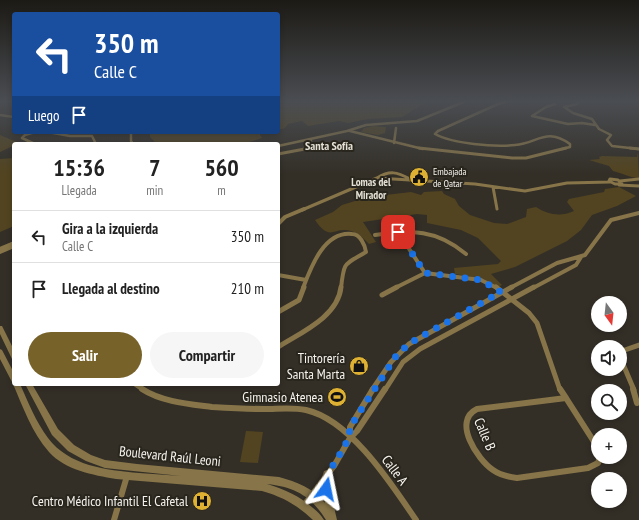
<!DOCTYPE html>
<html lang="es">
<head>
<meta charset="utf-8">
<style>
  body { margin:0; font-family:"PT Sans Narrow",sans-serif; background:#f6f6f6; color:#222; height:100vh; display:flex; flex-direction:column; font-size:15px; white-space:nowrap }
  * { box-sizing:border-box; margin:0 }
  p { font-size:13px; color:#767676 }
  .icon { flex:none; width:22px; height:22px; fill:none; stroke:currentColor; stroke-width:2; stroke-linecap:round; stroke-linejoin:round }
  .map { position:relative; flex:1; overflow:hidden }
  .details { position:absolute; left:12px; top:142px; width:268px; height:244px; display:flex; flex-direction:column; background:#fff; border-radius:4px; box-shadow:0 2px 6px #0003 }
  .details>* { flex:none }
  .top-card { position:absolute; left:12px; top:12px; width:268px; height:122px; border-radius:4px; box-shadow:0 2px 6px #0003; background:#1a4fa0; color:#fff; overflow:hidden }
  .needle { width:26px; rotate:165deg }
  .tools { position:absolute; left:591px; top:296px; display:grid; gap:8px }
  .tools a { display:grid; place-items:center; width:36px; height:36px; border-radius:50%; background:#fff; box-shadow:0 2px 6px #0003; font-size:20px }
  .pin { position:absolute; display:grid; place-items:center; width:34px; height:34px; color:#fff; margin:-17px; border-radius:8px; box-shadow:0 2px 6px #0006 }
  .me { position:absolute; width:44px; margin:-22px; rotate:12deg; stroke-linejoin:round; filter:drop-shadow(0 0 3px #0008) }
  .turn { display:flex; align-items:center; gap:14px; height:84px; padding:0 16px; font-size:18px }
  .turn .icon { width:52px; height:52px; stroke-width:2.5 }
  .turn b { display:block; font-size:28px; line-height:34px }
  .then { display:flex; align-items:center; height:38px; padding:0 16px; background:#0003; gap:8px; font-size:15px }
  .eta { display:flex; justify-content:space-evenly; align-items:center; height:68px; text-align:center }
  .eta b { font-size:24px; font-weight:800; line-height:28px }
  .action { display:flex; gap:8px; margin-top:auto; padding:8px 16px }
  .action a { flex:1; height:46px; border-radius:24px; background:#77622a; color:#fff; font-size:16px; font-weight:800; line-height:46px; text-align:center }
  .action a+a { background:#f6f6f6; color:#222 }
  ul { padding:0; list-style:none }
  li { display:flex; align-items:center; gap:12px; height:52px; padding:0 16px; border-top:1px solid #e0e0e0 }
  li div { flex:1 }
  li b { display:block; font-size:15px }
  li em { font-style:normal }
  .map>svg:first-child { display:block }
  .green { fill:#524420 }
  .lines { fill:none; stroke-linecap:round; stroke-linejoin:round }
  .minor-far4 { stroke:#877549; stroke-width:2.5 }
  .minor-far3 { stroke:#877549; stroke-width:3 }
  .minor-far2 { stroke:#877549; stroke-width:4 }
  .minor-far1 { stroke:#877549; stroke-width:5 }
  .minor { stroke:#877549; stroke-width:6 }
  .tertiary { fill:#877549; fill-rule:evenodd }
  .route { stroke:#1a73e8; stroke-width:7; stroke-dasharray:0 12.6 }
  .labels { text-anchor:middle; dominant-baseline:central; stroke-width:4; stroke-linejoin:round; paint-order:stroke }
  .far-poi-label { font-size:10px; fill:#f6f3ee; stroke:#29261e; text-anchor:start }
  .far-neighbourhood-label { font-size:11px; font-weight:bold; fill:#e5e1d6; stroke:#29261e }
  .far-quarter-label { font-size:12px; font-weight:bold; fill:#e5e1d6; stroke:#29261e }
  .near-poi-label { font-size:14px; fill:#f6f3ee; stroke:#29261e; text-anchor:end }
  .near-street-label { font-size:14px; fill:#f6f3ee; stroke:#29261e }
</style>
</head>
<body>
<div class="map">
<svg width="639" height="520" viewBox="0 0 639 520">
  <rect width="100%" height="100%" fill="#332f27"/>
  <!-- green -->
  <path class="green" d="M278,101H433L420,106L402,117L368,119L348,123L339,121L308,126L302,121L288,124L285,128L278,130Z
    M373,126L386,127L385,133L378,135L361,132L364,128Z
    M150,132H265L259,133L262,138L243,144H157L150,137Z
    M0,135L19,143L0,152Z
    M638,152L639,178C630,178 622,173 613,171L609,166L589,160L600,159L599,157L602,156L637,157Z
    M14,158V226L0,232V159Z
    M619,187L636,196L617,206L592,215L581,230L567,241L515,267L491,274L502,285L498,287L484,279L455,274L454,268L498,264L501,261L478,238L461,230L427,223V215L417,214L363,222L376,242L369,244C364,239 359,233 351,231C333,226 331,243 315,220L333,212L342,205L368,197L411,192L421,195L424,192L442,191L444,194L455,199L459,206L470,215L494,223L507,224L526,217L527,209L536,207C548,215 561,217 574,211L567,202L569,199L604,192L605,189Z
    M246,431L263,432L258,463L240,462Z"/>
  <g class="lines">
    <!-- minor-far4 -->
    <path class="minor-far4" d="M510,101L498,104L438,131L435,134C453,144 494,147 515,145C538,143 546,127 570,144V147L562,149
      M579,101L577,104L564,107L573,113L592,119L599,129L611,135L607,140L612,146L639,149
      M555,104L546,107L532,116L568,124L582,123L595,125
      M0,115L14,117
      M350,131L423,149
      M35,132L25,135L22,138L35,144
      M48,132L70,136H92L96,144
      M131,132V141L133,144
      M394,143L396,128
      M278,146L347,131L366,125L417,121L466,101
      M310,149L311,141"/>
    <!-- minor-far3 -->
    <path class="minor-far3" d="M419,148L512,158H526L566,148
      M630,148L639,149
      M278,154L310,148
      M377,178C390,170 397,172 410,179
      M610,179L618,180L622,184H615L609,181Z
      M620,181L639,179
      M619,185L639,186
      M493,187L497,209
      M302,210L377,178L475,184L525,191L567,183L610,182"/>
    <!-- minor-far2 -->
    <path class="minor-far2" d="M278,224L285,217L304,209
      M278,231V248
      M398,232L425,273L481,280L497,288
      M375,235C412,230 436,229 466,254
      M0,249L14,243
      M0,252L14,246
      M278,275L306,280
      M303,288C311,267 324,231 352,234C360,234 365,245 366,252C344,265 344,261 341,288
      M395,288L425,273
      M510,288L557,263L585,255L611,220L639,213
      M533,288L576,265L581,257"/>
    <!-- minor-far1 -->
    <path class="minor-far1" d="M496,287L529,313L537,323L560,390
      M382,295L397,287
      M278,312L299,300L304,287
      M278,347C300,333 338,317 341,287
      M620,356L622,351L639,345
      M620,357L634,390
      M135,384L144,390
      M372,390L391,362L409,344L512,287
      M385,390L403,362L420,349L534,287"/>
    <!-- minor -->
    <path class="minor" d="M142,389C162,402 189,404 212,407C229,408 247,409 264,409C278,409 292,407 306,410C351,420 392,485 416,520
      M560,389L566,398
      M633,389L637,403
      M350,438V427L373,389
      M598,448L566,398L477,409C452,421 477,459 493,470C500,475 509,477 517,478L588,468L598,463L600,457
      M304,505L334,466L350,438L357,431L385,389
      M114,520L127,476"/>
    <!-- tertiary -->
    <path class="tertiary" d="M0,326H2L14,350V360L12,359L0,334Z
      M0,349L2,350L14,373V384H20C28,402 36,422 48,438C69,466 106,470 139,473C153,474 167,475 181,476L105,468L86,461L68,451L52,435L25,384H32L58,429L74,445L91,455L105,460L137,464L279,477C297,482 313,488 325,503C322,492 320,482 324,471L327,470L330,471L331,474L330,489L337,520H326C311,496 295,487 267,484C284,489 300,496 313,508C317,511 321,515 324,520H313C297,505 283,497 262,491L116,479C93,475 65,470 49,452C32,433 23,407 13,384V383L12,382L0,359Z"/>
  </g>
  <!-- sky -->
  <linearGradient id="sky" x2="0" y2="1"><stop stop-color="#1c1a15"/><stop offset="0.58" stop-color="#4a4d52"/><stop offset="1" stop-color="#4a4d52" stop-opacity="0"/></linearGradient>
  <rect width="639" height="174" fill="url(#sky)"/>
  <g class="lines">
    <!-- route -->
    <path class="route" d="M326,489C325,465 349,452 350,427L398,353L415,340L501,292L481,280L425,273L398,232"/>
  </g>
  <!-- icons -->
  <defs>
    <g id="civic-disc" transform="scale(1)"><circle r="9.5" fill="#deb133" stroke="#29261e"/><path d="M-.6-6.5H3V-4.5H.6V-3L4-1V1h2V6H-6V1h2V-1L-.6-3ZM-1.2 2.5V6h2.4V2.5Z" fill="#111"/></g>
    <g id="shop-disc" transform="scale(1)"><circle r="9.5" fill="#deb133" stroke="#29261e"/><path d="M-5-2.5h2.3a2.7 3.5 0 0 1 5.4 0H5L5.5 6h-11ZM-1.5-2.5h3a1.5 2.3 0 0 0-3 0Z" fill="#111"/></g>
    <g id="stadium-disc" transform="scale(1)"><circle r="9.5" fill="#deb133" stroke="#29261e"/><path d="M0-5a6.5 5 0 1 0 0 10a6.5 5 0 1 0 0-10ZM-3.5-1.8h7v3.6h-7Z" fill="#111"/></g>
    <g id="hospital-disc" transform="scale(1)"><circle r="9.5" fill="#deb133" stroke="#29261e"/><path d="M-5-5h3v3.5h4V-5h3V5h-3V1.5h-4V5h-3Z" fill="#111"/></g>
  </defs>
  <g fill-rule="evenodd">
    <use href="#civic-disc" x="419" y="177"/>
    <use href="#shop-disc" x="359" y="366"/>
    <use href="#stadium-disc" x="337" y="397"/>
    <use href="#hospital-disc" x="202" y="501"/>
  </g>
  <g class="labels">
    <!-- far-poi labels -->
    <g class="far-poi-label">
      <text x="433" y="171">Embajada<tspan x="433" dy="12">de Qatar</tspan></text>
    </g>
    <!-- far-neighbourhood labels -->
    <g class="far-neighbourhood-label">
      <text x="371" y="182">Lomas del<tspan x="371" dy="13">Mirador</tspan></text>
    </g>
    <!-- far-quarter labels -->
    <g class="far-quarter-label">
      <text x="329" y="145">Santa Sofía</text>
    </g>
    <!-- near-poi labels -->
    <g class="near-poi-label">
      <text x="345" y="358">Tintorería<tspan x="345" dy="16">Santa Marta</tspan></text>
      <text x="323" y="397">Gimnasio Atenea</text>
      <text x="188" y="501">Centro Médico Infantil El Cafetal</text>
    </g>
    <!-- near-street labels -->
    <g class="near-street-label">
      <text transform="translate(485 434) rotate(67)">Calle B</text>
      <text transform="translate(170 456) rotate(6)">Boulevard Raúl Leoni</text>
      <text transform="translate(395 470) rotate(53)">Calle A</text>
    </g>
  </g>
</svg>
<div class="tools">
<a><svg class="needle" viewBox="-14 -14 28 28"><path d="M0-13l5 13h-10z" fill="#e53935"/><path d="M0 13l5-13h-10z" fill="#767676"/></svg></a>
<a><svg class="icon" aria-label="sound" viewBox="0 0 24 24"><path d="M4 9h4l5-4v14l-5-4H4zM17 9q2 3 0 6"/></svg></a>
<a><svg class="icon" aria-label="search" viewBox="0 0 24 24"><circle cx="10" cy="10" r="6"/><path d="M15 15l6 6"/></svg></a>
<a>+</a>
<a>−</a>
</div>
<div class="pin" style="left:398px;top:232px;background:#d93025"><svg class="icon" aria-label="arrive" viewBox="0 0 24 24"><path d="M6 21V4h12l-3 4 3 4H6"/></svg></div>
<svg class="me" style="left:326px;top:489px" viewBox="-20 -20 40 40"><path d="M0-17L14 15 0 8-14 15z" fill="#1a73e8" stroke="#fff" stroke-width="4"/></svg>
<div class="top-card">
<div class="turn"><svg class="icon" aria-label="left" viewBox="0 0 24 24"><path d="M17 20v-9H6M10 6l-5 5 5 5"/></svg><div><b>350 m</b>Calle C</div></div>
<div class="then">Luego<svg class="icon" aria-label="arrive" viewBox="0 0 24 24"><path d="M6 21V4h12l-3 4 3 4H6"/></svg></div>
</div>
<section class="details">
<div class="eta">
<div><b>15:36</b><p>Llegada</p></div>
<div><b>7</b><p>min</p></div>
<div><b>560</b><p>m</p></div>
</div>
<ul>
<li><svg class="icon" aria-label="left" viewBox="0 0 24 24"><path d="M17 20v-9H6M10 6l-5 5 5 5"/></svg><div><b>Gira a la izquierda</b><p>Calle C</p></div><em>350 m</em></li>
<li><svg class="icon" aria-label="arrive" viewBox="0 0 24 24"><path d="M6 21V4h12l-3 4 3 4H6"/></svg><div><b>Llegada al destino</b></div><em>210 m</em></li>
</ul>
<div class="action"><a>Salir</a><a>Compartir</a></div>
</section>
</div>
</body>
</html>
